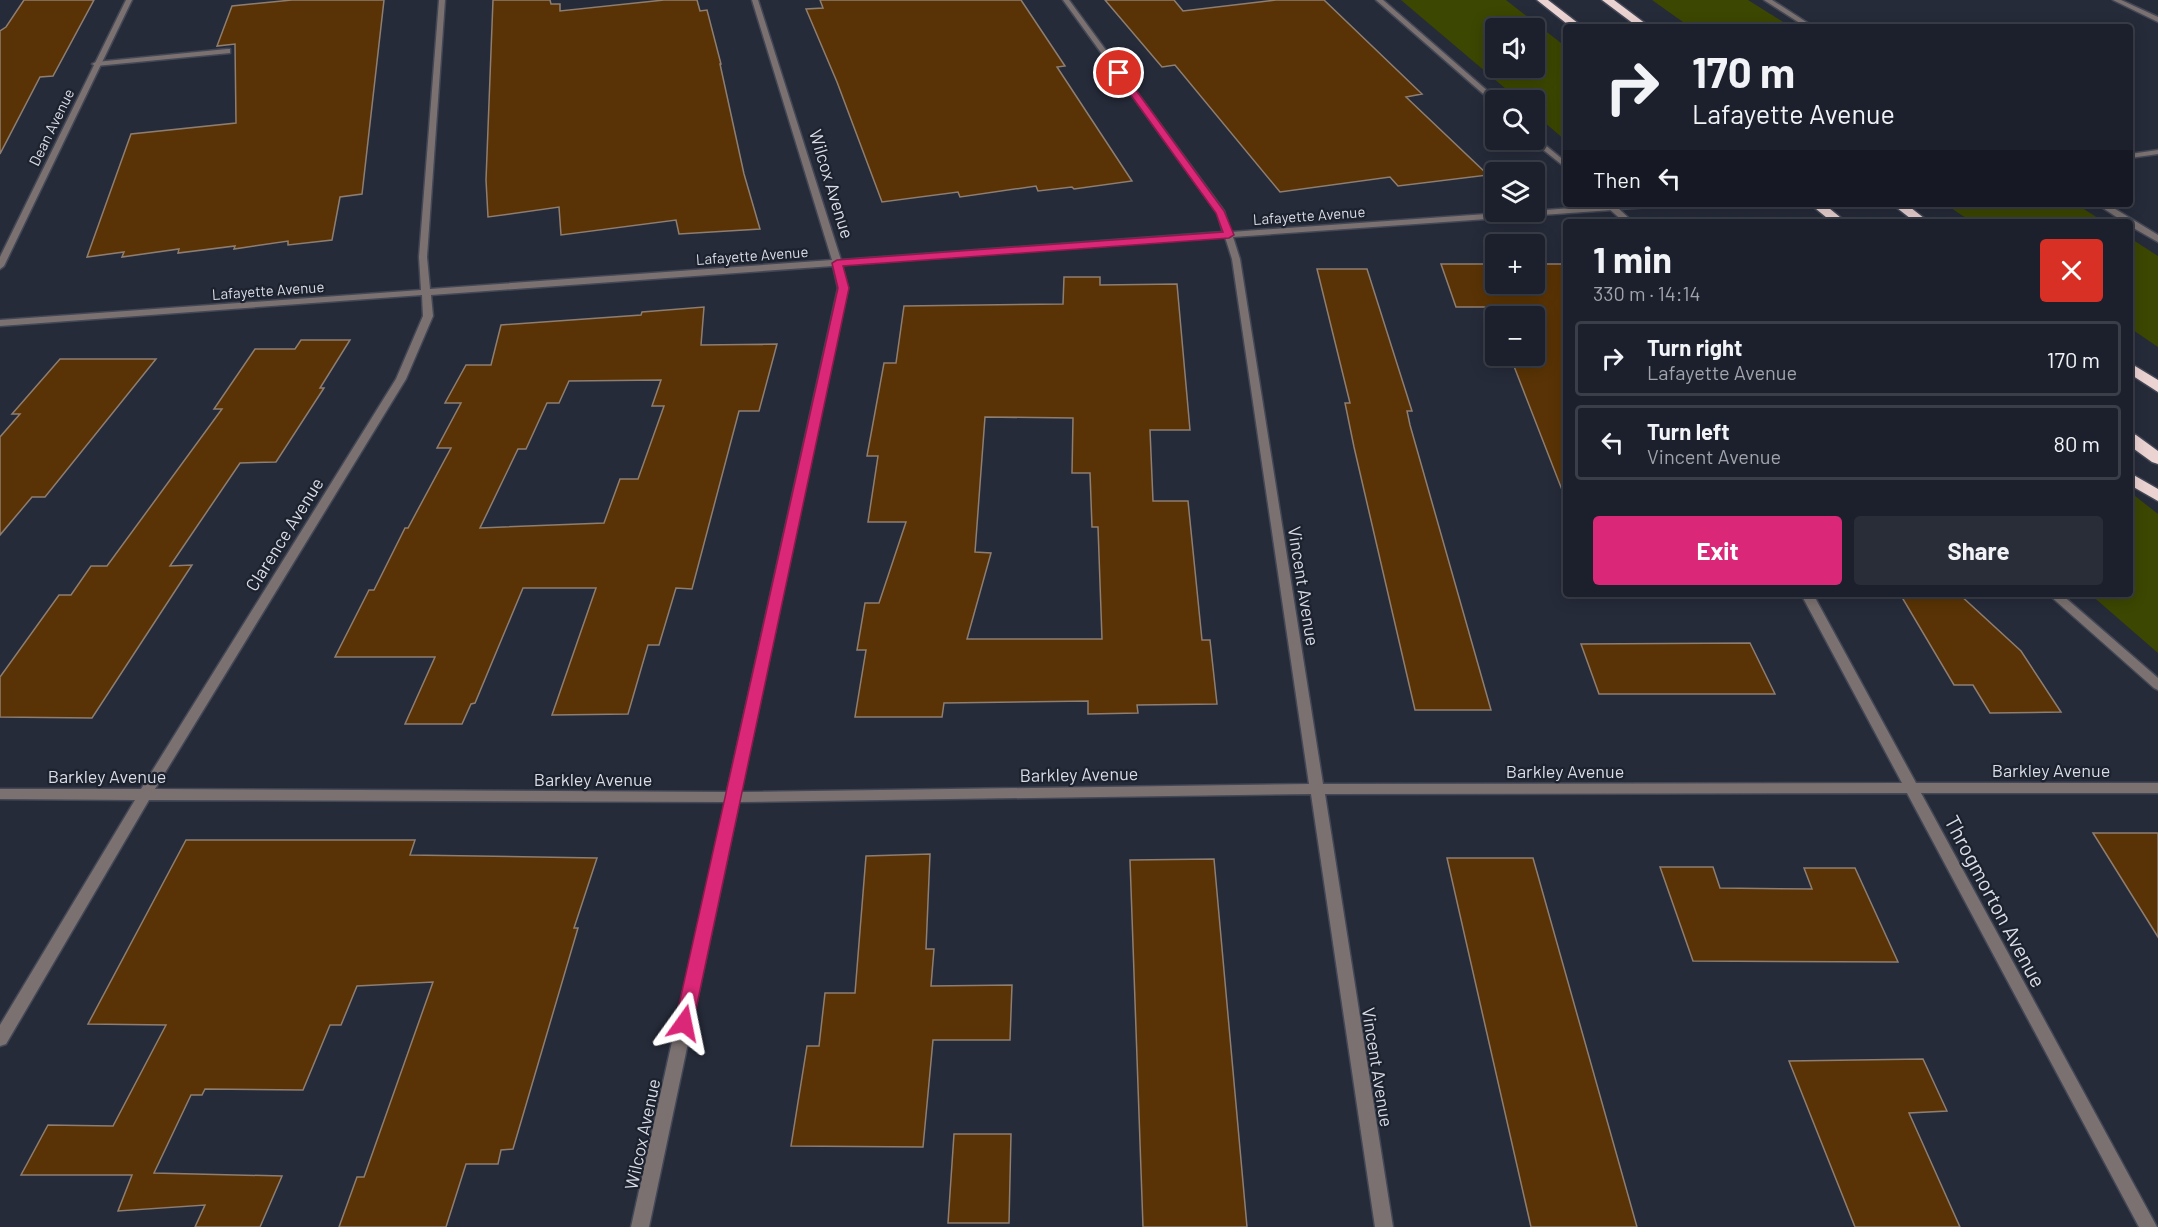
<!DOCTYPE html>
<html lang="en">
<head>
<meta charset="utf-8">
<style>
  body { margin:0; font-family:Barlow,sans-serif; background:#292d38; color:#f1f3f6; height:100vh; display:flex; flex-direction:column; font-size:22px; white-space:nowrap }
  * { box-sizing:border-box; margin:0 }
  p { font-size:20px; color:#a0a3a9 }
  .icon { flex:none; width:33px; height:33px; fill:none; stroke:currentColor; stroke-width:2; stroke-linecap:round; stroke-linejoin:round }
  .map { position:relative; flex:1; overflow:hidden }
  .details { position:absolute; left:1563px; top:219px; width:570px; height:378px; display:flex; flex-direction:column; background:#1c202c; border-radius:6px; box-shadow:0 3px 15px #0003,0 0 0 2px #3a3e48 }
  .details>* { flex:none }
  .guide { position:absolute; left:1563px; top:24px; width:570px; height:183px; border-radius:6px; box-shadow:0 3px 15px #0003,0 0 0 2px #3a3e48; background:#1c202c; color:#f1f3f6; overflow:hidden }
  .fabs { position:absolute; left:1485px; top:18px; display:grid; gap:12px }
  .fabs a { display:grid; place-items:center; width:60px; height:60px; border-radius:6px; background:#1c202c; box-shadow:0 3px 15px #0003,0 0 0 2px #3a3e48; font-size:30px }
  .pin { position:absolute; display:grid; place-items:center; width:51px; height:51px; color:#fff; margin:-26px; border:3px solid #fff; border-radius:50%; box-shadow:0 2px 6px #0007 }
  .me { position:absolute; width:66px; margin:-33px; rotate:12deg; stroke-linejoin:round; filter:drop-shadow(0 0 4px #0008) }
  .turn { display:flex; align-items:center; gap:21px; height:126px; padding:0 30px; font-size:27px }
  .turn .icon { width:78px; height:78px; stroke-width:2.5 }
  .turn b { display:block; font-size:42px; line-height:51px }
  .then { display:flex; align-items:center; height:57px; padding:0 30px; background:#0003; gap:12px; font-size:22px }
  .round { display:grid; place-items:center; flex:none; width:63px; height:63px; border-radius:6px; background:#292d38 }
  .head { display:flex; align-items:center; justify-content:space-between; height:102px; padding:0 30px }
  h1 { font-size:36px; font-weight:700; line-height:45px }
  .action { display:flex; gap:12px; margin-top:auto; padding:12px 30px }
  .action a { flex:1; height:69px; border-radius:6px; background:#db2777; color:#fff; font-size:24px; font-weight:700; line-height:69px; text-align:center }
  .action a+a { background:#292d38; color:#f1f3f6 }
  ul { padding:0; list-style:none }
  li { display:flex; align-items:center; gap:18px; height:75px; margin:0 12px 9px; padding:0 18px; border:3px solid #3a3e48; border-radius:6px }
  li div { flex:1 }
  li b { display:block; font-size:22px }
  li em { font-style:normal }
  .map>svg:first-child { display:block }
  .green { fill:#3c4702; fill-rule:evenodd }
  .building { fill:#593305; stroke:#8e7e71; stroke-width:1.5; fill-rule:evenodd }
  .lines { fill:none; stroke-linecap:round; stroke-linejoin:round }
  .service-casing { stroke:#434756; stroke-width:3 }
  .minor-casing { stroke:#434756; stroke-width:3 }
  .tertiary-casing { stroke:#434756; stroke-width:3 }
  .motorway-casing { stroke:#434756; stroke-width:3 }
  .service { fill:#7b7171; fill-rule:evenodd }
  .minor { fill:#7b7171; fill-rule:evenodd }
  .tertiary { fill:#7b7171; fill-rule:evenodd }
  .motorway { fill:#ebd3d2; fill-rule:evenodd }
  .route { fill:#db2777; stroke:#8e194d; stroke-width:1.5 }
  .labels { text-anchor:middle; dominant-baseline:central; stroke-width:4.5; stroke-linejoin:round; paint-order:stroke }
  .far-street-label { font-size:15px; fill:#dadde7; stroke:#1d222f }
  .street-label { font-size:18px; fill:#dadde7; stroke:#1d222f }
  .near-street-label { font-size:21px; fill:#dadde7; stroke:#1d222f }
</style>
</head>
<body>
<div class="map">
<svg width="2158" height="1227" viewBox="0 0 2158 1227">
  <rect width="100%" height="100%" fill="#262b3a"/>
  <!-- green -->
  <path class="green" d="M1401,0H1506L1566,47V141L1535,114L1534,100H1519ZM1534,28V68H1496V28Z
    M1652,0H1748L1791,27H1690Z
    M1945,204H2076L2104,222H1972Z
    M2130,238L2158,256V347L2130,328Z
    M2130,492L2158,514V653L2090,594H2130Z"/>
  <!-- building -->
  <path class="building" d="M24,0H94L53,76L40,77L0,154V31L6,27Z
    M292,0H384L362,194L340,197L332,240L288,245V241L234,249L235,246L178,253L179,249L122,257L124,252L87,257L131,134L236,123L235,44L217,46L232,6Z
    M493,0H550L551,4H560V11L664,0H697L700,11L707,10L721,64H720L744,174L760,229L679,234L676,220L561,235L559,207L488,217L486,180Z
    M820,0H1021L1065,66L1057,67L1132,181L1074,189L1072,187L1038,191L1036,186L960,197L958,192L882,202L837,82L806,9L823,8Z
    M1105,0H1174L1183,11L1276,0H1324L1422,94L1406,97L1488,175L1398,186L1390,177L1280,192L1175,65L1162,67Z
    M1441,264H1496V284H1534V264H1566V494L1564,495L1510,356H1534V316H1496V320L1490,307H1456Z
    M1317,269H1367L1412,411H1407L1410,425L1491,710H1415L1354,447L1345,403H1350Z
    M1064,277H1100V285L1177,284L1190,430H1150L1153,501H1188L1202,640H1210L1217,704L1137,705L1138,713L1088,714V701L944,703L942,717H855L866,650H857L865,603H879L906,522H868L878,456H867L884,363H896L904,306L1063,304ZM985,417L1073,418L1072,473H1090L1092,527H1098L1102,639H967L991,553L975,552Z
    M704,307L701,345L777,344L759,411H739L692,589L676,588L659,645H648L628,714L552,715L596,588H523L475,703L471,704L462,724H405L435,657H335L369,590H374L405,528H408L451,448H437L461,403H445L466,365H491L501,325L641,315L642,312ZM661,380L652,406H664L638,479H620L604,523L480,528L518,449H526L547,403H559L569,381Z
    M301,340H350L320,388H324L276,462L240,463L170,566L192,565L92,718L0,717V677L59,595H71L91,566H107L222,409H214L255,349H295Z
    M60,359H156L45,497H32L0,535V437L20,414H12Z
    M1900,594H1959L2021,651L2061,712L1990,713L1973,685H1954Z
    M1750,643L1775,694H1599L1581,644Z
    M2093,833H2158V937Z
    M186,840H415L410,855L597,858L574,928H578L513,1149L501,1150L498,1164H466L446,1227H339L357,1177H364L433,982L357,986L341,1025H330L303,1090L205,1089L202,1095H191L154,1173L282,1176L260,1227H195L205,1205L118,1211L132,1175H21L48,1125L113,1126L166,1025L88,1024Z
    M930,854L926,949H934L931,986L1012,985L1010,1040H933L923,1147L791,1146L807,1046H819L825,993H855L866,856Z
    M1447,858H1533L1637,1227H1531Z
    M1214,859L1247,1227H1143L1130,860Z
    M1660,867H1713L1720,888L1812,889L1804,868H1855L1898,962L1693,961Z
    M1923,1059L1947,1111L1909,1113L1960,1227H1855L1789,1061Z
    M954,1134H1011L1009,1223H948Z"/>
  <g class="lines">
    <!-- service casing -->
    <g class="service-casing">
      <path id="service" d="M227,49H230V53L96,66L92,64L96,62Z"/>
    </g>
    <!-- minor casing -->
    <g class="minor-casing">
      <path id="minor" d="M126,0H132L4,266L0,269V257Z
        M439,0H445L427,257L430,289L832,260L752,0H758L841,260L1223,232L1217,213L1063,0H1069L1224,211L1231,232L1615,205L1616,207L1612,210L1233,237L1240,259L1323,784L1902,783L1801,594H1813L1916,783H2158V793H1921L2157,1227H2139L1907,793L1325,794L1393,1227H1375L1311,794L739,802L649,1227H631L725,802L149,800L6,1044L0,1046V1025L135,800L0,799V789H141L396,379L423,316L422,295L0,326V320L421,290L419,257ZM1225,237L1232,259L1309,784L741,792L848,288L842,265ZM833,266L838,288L727,792L155,789L406,379L433,316L431,295Z
        M2113,0H2121L2158,17V22Z"/>
    </g>
    <!-- tertiary casing -->
    <g class="tertiary-casing">
      <path id="tertiary" d="M1376,0H1383L1498,100H1496V105Z
        M1764,0H1772L1814,27H1806Z
        M1534,136L1566,162V168L1531,140H1534Z
        M2158,150V154L2130,158V154Z
        M1606,204H1654L1650,207L1619,209L1633,222H1624L1607,207Z
        M2097,204H2107L2158,235V242L2130,226V222H2124Z
        M2048,594H2061L2158,678V690L2154,688Z"/>
    </g>
    <!-- motorway casing -->
    <g class="motorway-casing">
      <path id="motorway" d="M1537,0H1548L1583,27H1571Z
        M1602,0H1614L1650,27H1638Z
        M1810,204H1824L1846,222H1832Z
        M1892,204H1906L1929,222H1915Z
        M2130,363L2158,380V392L2130,374Z
        M2130,433L2136,435L2158,451V464L2152,462L2130,446Z
        M2130,473L2158,489V501L2130,485Z"/>
    </g>
    <!-- service -->
    <use href="#service" class="service"/>
    <!-- minor -->
    <use href="#minor" class="minor"/>
    <!-- tertiary -->
    <use href="#tertiary" class="tertiary"/>
    <!-- motorway -->
    <use href="#motorway" class="motorway"/>
  </g>
  <!-- route -->
  <path class="route" d="M1119,70L1122,71L1224,211L1234,235L1229,238L843,266L849,288L693,1023L691,1029L684,1031L678,1029L675,1023L838,288L832,263L837,260L1223,232L1216,213L1115,73Z"/>
  <g class="labels">
    <!-- far-street labels -->
    <g class="far-street-label">
      <text transform="translate(51 127) rotate(-64)">Dean Avenue</text>
      <text transform="translate(1309 215) rotate(-4)">Lafayette Avenue</text>
      <text transform="translate(752 255) rotate(-4)">Lafayette Avenue</text>
      <text transform="translate(268 290) rotate(-4)">Lafayette Avenue</text>
    </g>
    <!-- street labels -->
    <g class="street-label">
      <text transform="translate(832 184) rotate(73)">Wilcox Avenue</text>
      <text transform="translate(284 534) rotate(-58)">Clarence Avenue</text>
      <text transform="translate(1304 586) rotate(81)">Vincent Avenue</text>
      <text x="2051" y="770">Barkley Avenue</text>
      <text x="1565" y="771">Barkley Avenue</text>
      <text transform="translate(1079 774) rotate(-1)">Barkley Avenue</text>
      <text x="107" y="776">Barkley Avenue</text>
      <text x="593" y="779">Barkley Avenue</text>
      <text transform="translate(1378 1067) rotate(81)">Vincent Avenue</text>
      <text transform="translate(642 1134) rotate(-78)">Wilcox Avenue</text>
    </g>
    <!-- near-street labels -->
    <g class="near-street-label">
      <text transform="translate(1996 901) rotate(62)">Throgmorton Avenue</text>
    </g>
  </g>
</svg>
<div class="fabs">
<a><svg class="icon" aria-label="sound" viewBox="0 0 24 24"><path d="M4 9h4l5-4v14l-5-4H4zM17 9q2 3 0 6"/></svg></a>
<a><svg class="icon" aria-label="search" viewBox="0 0 24 24"><circle cx="10" cy="10" r="6"/><path d="M15 15l6 6"/></svg></a>
<a><svg class="icon" aria-label="layers" viewBox="0 0 24 24"><path d="M12 4l9 5-9 5-9-5zM3 14l9 5 9-5"/></svg></a>
<a>+</a>
<a>−</a>
</div>
<div class="pin" style="left:1119px;top:73px;background:#d93025"><svg class="icon" aria-label="arrive" viewBox="0 0 24 24"><path d="M6 21V4h12l-3 4 3 4H6"/></svg></div>
<svg class="me" style="left:684px;top:1023px" viewBox="-20 -20 40 40"><path d="M0-17L14 15 0 8-14 15z" fill="#db2777" stroke="#fff" stroke-width="4"/></svg>
<div class="guide">
<div class="turn"><svg class="icon" aria-label="right" viewBox="0 0 24 24"><path d="M7 20v-9h11M14 6l5 5-5 5"/></svg><div><b>170 m</b>Lafayette Avenue</div></div>
<div class="then">Then<svg class="icon" aria-label="left" viewBox="0 0 24 24"><path d="M17 20v-9H6M10 6l-5 5 5 5"/></svg></div>
</div>
<section class="details">
<div class="head"><div><h1>1 min</h1><p>330 m · 14:14</p></div><a class="round" style="background:#d93025;color:#fff"><svg class="icon" aria-label="close" viewBox="0 0 24 24"><path d="M6 6l12 12M18 6L6 18"/></svg></a></div>
<ul>
<li><svg class="icon" aria-label="right" viewBox="0 0 24 24"><path d="M7 20v-9h11M14 6l5 5-5 5"/></svg><div><b>Turn right</b><p>Lafayette Avenue</p></div><em>170 m</em></li>
<li><svg class="icon" aria-label="left" viewBox="0 0 24 24"><path d="M17 20v-9H6M10 6l-5 5 5 5"/></svg><div><b>Turn left</b><p>Vincent Avenue</p></div><em>80 m</em></li>
</ul>
<div class="action"><a>Exit</a><a>Share</a></div>
</section>
</div>
</body>
</html>
